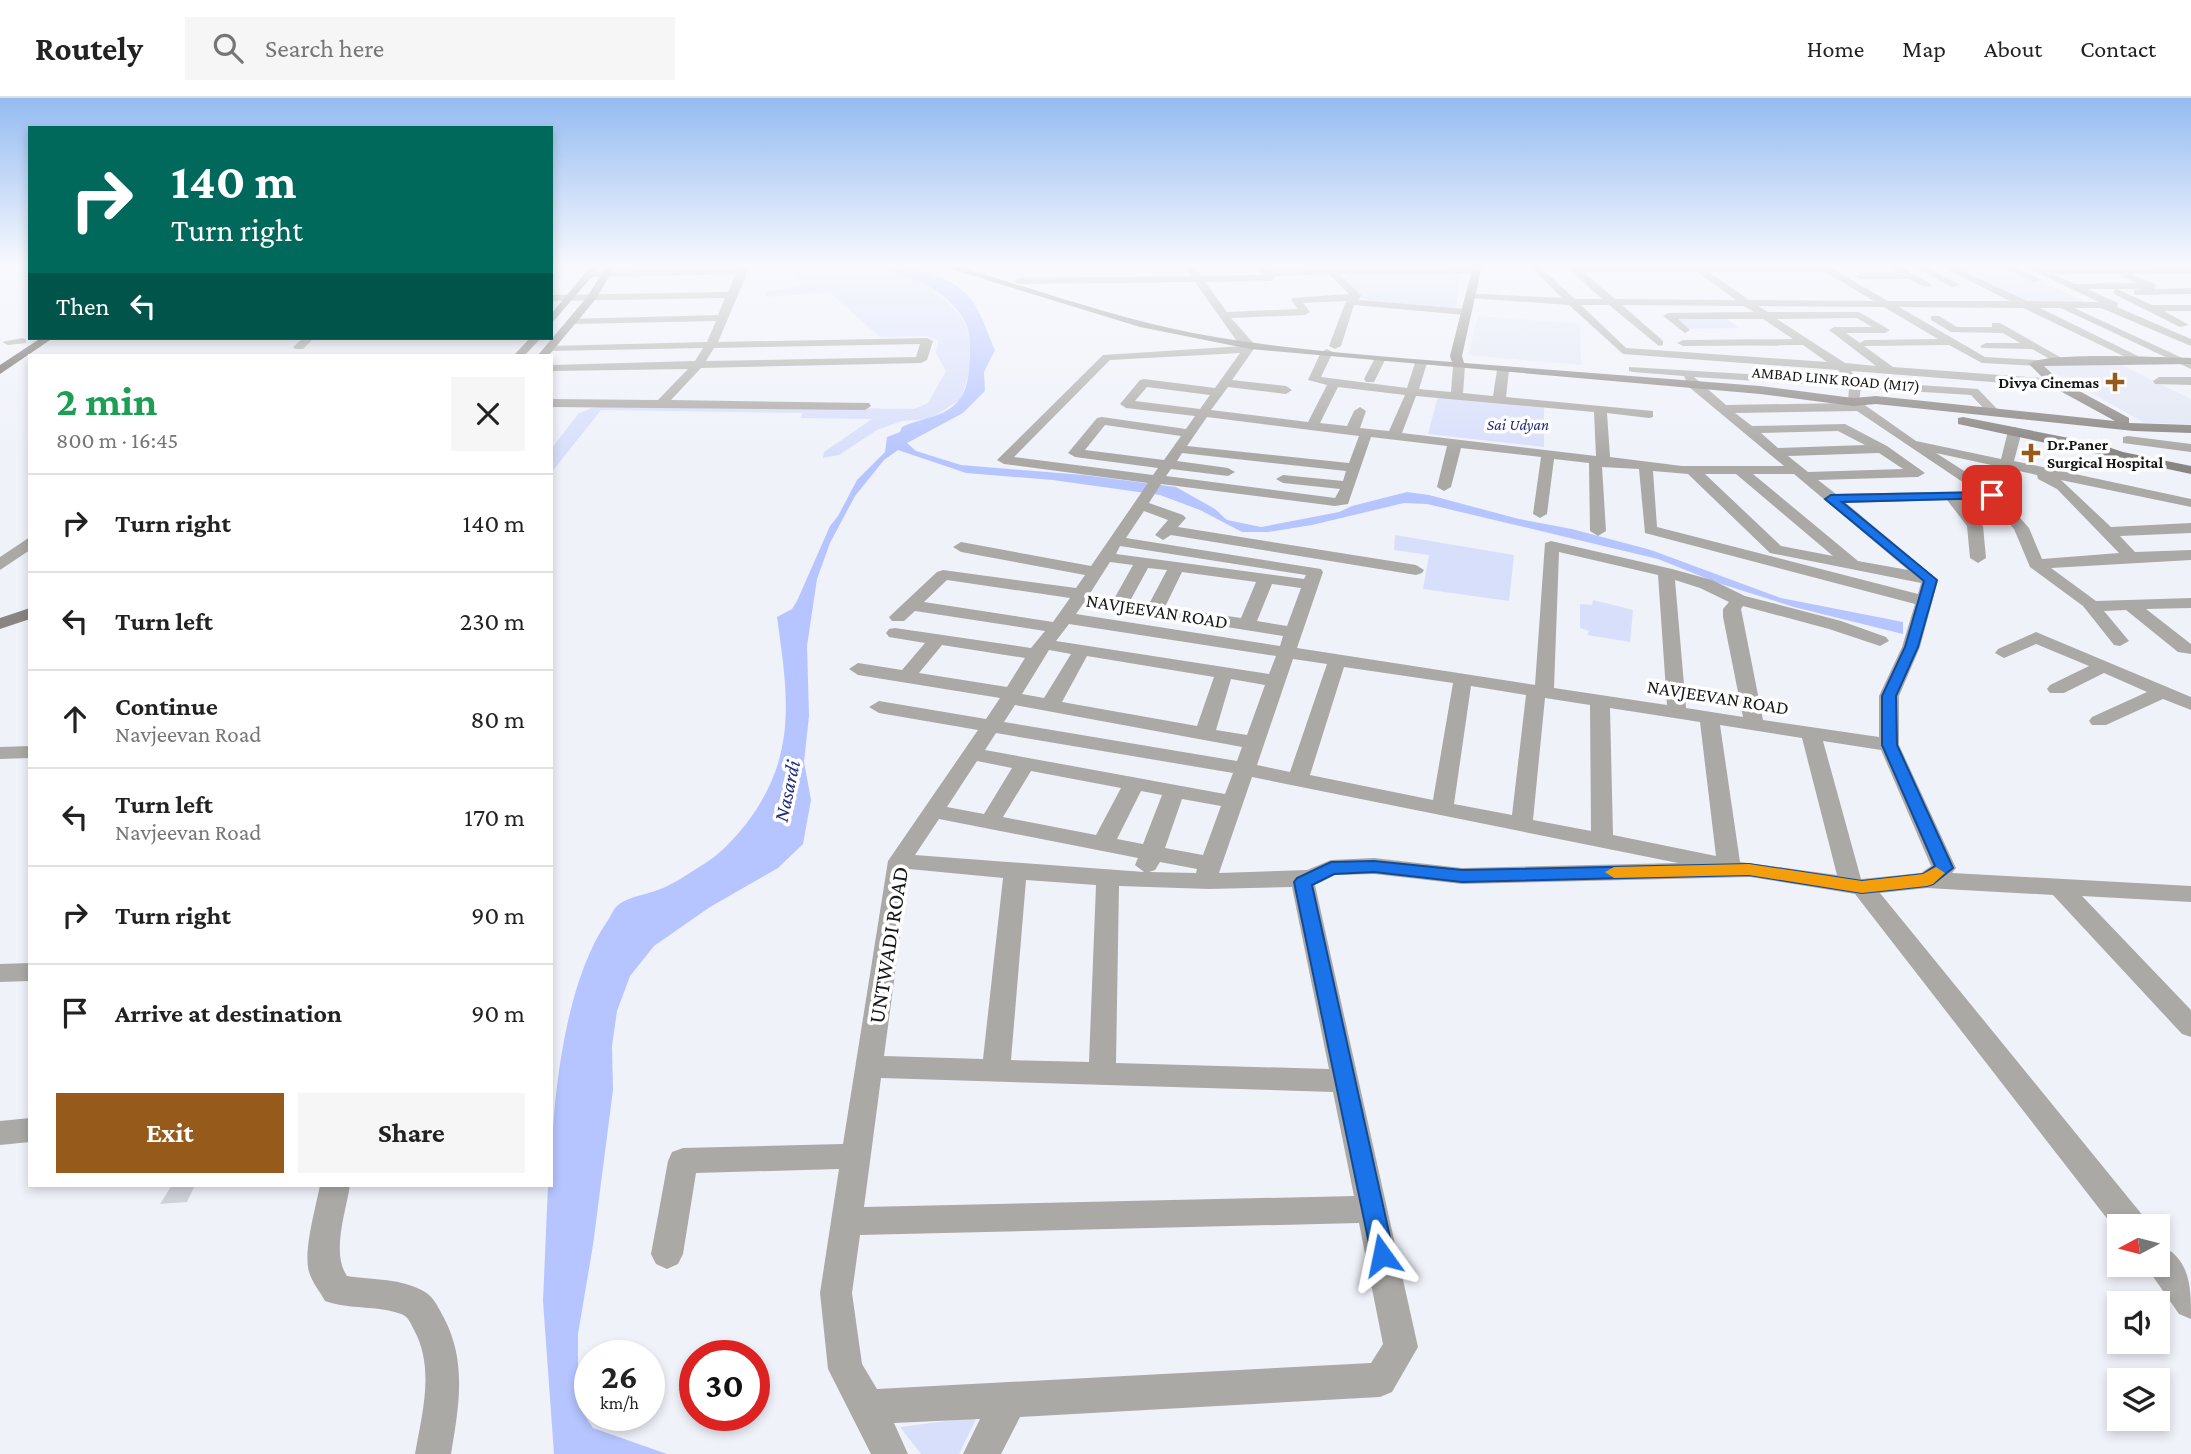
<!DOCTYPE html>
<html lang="en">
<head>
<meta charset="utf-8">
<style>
  body { margin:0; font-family:"Crimson Pro",serif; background:#f6f6f6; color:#222; height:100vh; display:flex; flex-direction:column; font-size:26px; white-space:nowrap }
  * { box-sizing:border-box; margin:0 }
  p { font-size:23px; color:#767676 }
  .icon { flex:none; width:38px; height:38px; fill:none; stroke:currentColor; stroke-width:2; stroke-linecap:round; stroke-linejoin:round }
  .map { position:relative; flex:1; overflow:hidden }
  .drawer { position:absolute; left:28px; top:256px; width:525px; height:833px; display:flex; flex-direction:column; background:#fff; border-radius:0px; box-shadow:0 4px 10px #0003 }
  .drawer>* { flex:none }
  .guide { position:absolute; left:28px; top:28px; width:525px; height:214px; border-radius:0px; box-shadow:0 4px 10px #0003; background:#00695c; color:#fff; overflow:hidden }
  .needle { width:46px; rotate:263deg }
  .controls { position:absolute; left:2107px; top:1116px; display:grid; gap:14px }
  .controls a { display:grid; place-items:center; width:63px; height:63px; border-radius:0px; background:#fff; box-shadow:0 4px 10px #0003; font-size:35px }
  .speed { position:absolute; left:574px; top:1242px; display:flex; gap:14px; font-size:35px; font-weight:700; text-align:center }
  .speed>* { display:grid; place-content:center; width:91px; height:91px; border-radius:50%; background:#fff; box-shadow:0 4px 10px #0003; line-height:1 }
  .speed small { font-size:18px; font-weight:400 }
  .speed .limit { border:10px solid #d22; background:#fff; color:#111 }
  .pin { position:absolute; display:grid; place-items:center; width:60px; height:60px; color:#fff; margin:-30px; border-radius:14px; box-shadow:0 4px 10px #0006 }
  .me { position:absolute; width:77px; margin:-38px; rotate:348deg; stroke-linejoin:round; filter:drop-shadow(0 0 5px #0008) }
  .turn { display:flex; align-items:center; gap:24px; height:147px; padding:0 28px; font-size:32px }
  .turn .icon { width:91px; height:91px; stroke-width:2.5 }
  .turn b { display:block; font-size:49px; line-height:60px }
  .then { display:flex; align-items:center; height:66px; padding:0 28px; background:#0003; gap:14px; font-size:26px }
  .round { display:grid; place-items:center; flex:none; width:74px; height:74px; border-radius:0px; background:#f6f6f6 }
  .headline { display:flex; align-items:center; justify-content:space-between; height:119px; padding:0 28px }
  h1 { font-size:42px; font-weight:700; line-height:52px; color:#1e9e55 }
  .action { display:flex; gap:14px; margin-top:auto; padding:14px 28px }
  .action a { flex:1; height:80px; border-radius:0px; background:#965b1a; color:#fff; font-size:28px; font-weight:700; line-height:80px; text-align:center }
  .action a+a { background:#f6f6f6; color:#222 }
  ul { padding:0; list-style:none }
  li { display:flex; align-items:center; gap:21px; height:98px; padding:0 28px; border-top:2px solid #e0e0e0 }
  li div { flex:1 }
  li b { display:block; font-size:26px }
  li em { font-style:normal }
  header { display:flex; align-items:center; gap:42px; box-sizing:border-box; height:98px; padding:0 35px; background:#fff; border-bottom:2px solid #e0e0e0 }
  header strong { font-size:33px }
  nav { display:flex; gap:38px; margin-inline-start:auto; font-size:24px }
  .search { width:490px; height:63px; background:#f6f6f6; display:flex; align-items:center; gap:18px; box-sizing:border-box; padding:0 24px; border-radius:0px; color:#767676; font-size:26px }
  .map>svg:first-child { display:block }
  .built { fill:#e2e7f5 }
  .green { fill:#d8dffb }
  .water { fill:#b6c5ff }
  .building { fill:#d0d2d9 }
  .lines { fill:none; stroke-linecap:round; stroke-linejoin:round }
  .street { fill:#aba9a6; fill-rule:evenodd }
  .secondary { fill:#898582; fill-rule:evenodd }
  .highway { fill:#5c5651; fill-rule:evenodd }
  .route { fill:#1a73e8; stroke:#114b97; stroke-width:2 }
  .slow { fill:#f59e0b }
  .poi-dot { fill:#965b1a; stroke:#fff; stroke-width:2.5 }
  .labels { text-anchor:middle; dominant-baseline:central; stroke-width:7; stroke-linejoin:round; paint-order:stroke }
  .far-street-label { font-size:16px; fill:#161719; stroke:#fff }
  .far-poi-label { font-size:16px; font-weight:bold; fill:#161719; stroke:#fff; text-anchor:end }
  .far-park-label { font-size:16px; font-style:italic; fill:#252c7c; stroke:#fff }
  .street-label { font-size:19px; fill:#161719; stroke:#fff }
  .water-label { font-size:21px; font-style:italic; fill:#242b7a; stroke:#fff }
  .near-street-label { font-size:23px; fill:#161719; stroke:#fff }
</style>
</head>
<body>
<header>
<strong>Routely</strong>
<div class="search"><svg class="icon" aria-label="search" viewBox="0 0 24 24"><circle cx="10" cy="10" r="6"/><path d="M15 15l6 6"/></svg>Search here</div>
<nav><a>Home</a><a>Map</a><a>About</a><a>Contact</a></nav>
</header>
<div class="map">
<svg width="2191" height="1356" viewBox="0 0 2191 1356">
  <rect width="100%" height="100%" fill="#f0f2fa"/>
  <!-- built -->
  <path class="built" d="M618,167H742L740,172L614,174Z
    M1478,218L1580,226L1581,267L1468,257Z
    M2122,267L2191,301V326L2145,325L2043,268Z"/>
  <!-- green -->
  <path class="green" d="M773,167C808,167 846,163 881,169C899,172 914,180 930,191C976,222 980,251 960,302L929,321L902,323L877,332L839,357L823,360L824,354L872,321L800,320L803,315L601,312L551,375V351L579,315L599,307L914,311L928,305L946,273L936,255L938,242L926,238L880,239L829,194L767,199L765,194L802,188L794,172L806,170Z
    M1943,167H2004L2092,207L2023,206Z
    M1348,176H1448L1460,179L1456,211L1375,204L1361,200L1343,184Z
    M1723,218L1739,230L1688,231L1672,219Z
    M1438,298L1544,309V349L1428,336Z
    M1395,437L1514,457L1509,503L1423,491L1429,457L1394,452Z
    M1593,502L1633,512L1630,544L1587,537L1589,533L1580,530V506L1592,507Z
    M977,1319L959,1356H921L900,1329Z"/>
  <!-- water -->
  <path class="water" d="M860,167C898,167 953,171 975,207C983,220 988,237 995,252L984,274L985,293L963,315L907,345L916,353L961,367L1084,377L1176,389L1215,411L1227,422L1261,429L1339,414L1352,408L1407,394L1429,397L1519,421L1572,431L1651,452L1781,500L1903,524V536L1794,509L1718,485L1658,461L1427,406L1404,405L1312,427L1268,434H1242L1200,412L1160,397L1053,382L966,375L898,352L884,362L855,398L830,445L817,481L807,548L809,618L804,664L811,702L803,746L778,770L710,809L654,848L630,878L617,913L612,948L613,992L593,1147L578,1236V1307L593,1330L667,1356H554L543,1203L548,1087H551C551,1011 563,889 606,825C610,820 613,811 618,807C629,798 650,796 663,790C677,784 691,774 704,766C720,756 734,741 746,726C798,658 788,598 777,519L792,511L797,503L830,428L838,418L857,382L885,354L887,339L900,334L902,329C920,320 945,320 959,302C968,292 969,273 970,261C970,248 971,235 965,224C948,189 896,171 860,167Z"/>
  <!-- building -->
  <path class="building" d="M172,1087H195L187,1104L160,1106Z"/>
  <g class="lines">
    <!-- street -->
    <path class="street" d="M740,167H748V173L718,244L927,240L933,243L927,262L921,265L701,270L671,302L869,305L871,308L865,312L551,309V301L658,302L688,271L551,273V267L695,263L703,250L551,253L545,250L547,248L707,244L716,223L573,226L568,223L569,221L718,217L725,200L551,203V197L728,194L736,176L591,179L586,176L591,173L738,170ZM920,246L916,259L706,263L714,250Z
      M1184,167H1193L1201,178L1262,177L1254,167H1263L1268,172L1477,170L1482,173L1477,176H1339L1361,197L1359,202L1465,211L1470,214L1465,217L1354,207L1341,248L1335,251L1329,248L1346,203L1303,205L1310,214L1305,217L1231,220L1256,248L1232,282L1286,288L1292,292L1286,296L1228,289L1211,312L1308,324L1327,287L1308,282L1321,254L1327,251L1333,254L1321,279L1407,290L1415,265L1421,262L1427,265L1419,291L1451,294L1453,268L1459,265L1465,268L1463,295L1493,298L1497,272L1503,268L1509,272L1506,299L1653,313V319L1649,320L1607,315L1610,359L1682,368H1784L1689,289L1684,278L1633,274L1629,273V269L1846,282L1838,272L1623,256L1569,207L1470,200L1465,197L1466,195L1562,200L1529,167H1538L1575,201H1602L1565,167H1826L1888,203H2010L1938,167H1950L2027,203L2099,204L2021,167H2033L2043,171L2191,170V176H2131L2155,186L2157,188L2153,191L2191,190V196L2137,197L2134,196V192L2143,191H2087L2118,205L2117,209L2191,241V248L2101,210H2074L2191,264V271L2061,210H2040L2148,263L2138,265L2023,210L1899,209L1985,259L2038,262L2044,265L2038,268L1982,265L1949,247L1864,248L1893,269L2055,281L2061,285L2055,289L1851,273L1859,283L1978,291L1999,313L1997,316H1989L1971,297L1861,290L1859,303L1916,343L2001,361L2008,333L2015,329L2022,333L2014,363L2191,401V409L2061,382L2111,429L2191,425V435L2120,438L2135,454L2191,452V462L2051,470L2096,503L2191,500V510L2146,511L2191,546V556L2178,554L2126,512L2104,513L2129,543L2120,548L2114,547L2083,508L2030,469L2014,431L1988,401L1962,402L1983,428L1986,460L1978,465L1970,460L1967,428L1947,402L1846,405L1938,482L1920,549L1899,598V647L1956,770L1952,775L2191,788V804L2082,798L2191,912V939L2182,936L2053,797L1927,790L1880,795L2144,1119L2149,1129H2119V1136L1855,796L1750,779L1462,786L1374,776L1335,777L1315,787L1418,1249L1392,1294L1380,1299L1020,1319L1001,1356H963L980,1321L894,1325L908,1356H871L828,1271L820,1195L839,1071L696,1075L683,1156L678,1166L667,1171L656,1166L651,1156L668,1063L672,1054L683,1050L843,1046L888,763L978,632L879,615L869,609L879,603L986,621L1000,600L858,577L849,571L858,565L902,572L925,545L889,539L886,535L889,531L895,530L1031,550L1045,533L915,513L904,523H892L889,519L937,474L943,472L1076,490L1085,477L961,454L953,449L961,444L1091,468L1148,385L1004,366L997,362L1103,257L1243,248L1236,242L1195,184L1019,186L1014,183L1019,180L1191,178ZM1583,174H1697L1736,202L1615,201ZM1709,174H1825L1874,203L1749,202ZM1329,176L1349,196L1292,200L1291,202L1298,211L1227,214L1205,184L1270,183L1275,180L1273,178ZM2053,176H2122L2123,179L2137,185L2075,186ZM1581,207H1609L1659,248L1663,247V243L1622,207L1744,208L1754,214L1668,215L1663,218L1685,235L1690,232L1678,221H1763L1793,241L1683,242L1677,245L1683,248L1803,247L1827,264L1626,250ZM1758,208L1884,209L1938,241L1865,242L1860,245L1846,235H1885L1890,232L1859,214H1768ZM1857,220L1872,229H1834L1829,232L1876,268L1845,265L1777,221ZM1240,255L1215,290L1144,281L1140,282L1120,306L1126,310L1195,318L1186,331L1102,319L1097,320L1068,355L1075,359L1158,370L1153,377L1014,359L1110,262ZM1694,279L1849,289L1848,305L1726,307ZM1147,289L1210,297L1200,311L1135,303ZM1338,289L1405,297L1389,333L1360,330L1366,313L1360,309L1354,313L1347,328L1320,325ZM1416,298L1594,314L1596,358L1402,335ZM1857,313L1976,393L1836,396L1818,382L1918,379L1925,375L1887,348L1845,326L1752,328L1735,315ZM1207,319L1359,338L1349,365L1187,348ZM1105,327L1181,338L1164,362L1085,352ZM1838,333L1865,347L1778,350L1761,335ZM1371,339L1447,348L1437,389L1444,393L1451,389L1461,350L1541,359L1533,416L1540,420L1547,416L1554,361L1589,365L1590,433L1598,438L1606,433L1602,369L1639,371L1645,435L1915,506L1902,549L1879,598V639L1763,622L1741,511L1743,508L1829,531L1880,548L1889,543L1886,539L1841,523L1745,498L1712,482L1672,471L1551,443L1545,445L1535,587L1297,550L1323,474L1321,471L1126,440L1144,413L1168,422L1155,437L1163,442L1171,437L1416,477L1422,475L1424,472L1416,467L1178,429L1186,420L1183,417L1149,405L1161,386L1335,408L1348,406ZM1182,355L1346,373L1343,383L1283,377L1276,381L1283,385L1340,391L1335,400L1166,378L1171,371L1228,378L1235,374L1228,370L1177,363ZM1879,355L1903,371L1808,374L1788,358ZM1936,355L2037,377L2038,381L2057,391L2119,455L2042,461L2029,430L1997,394ZM1653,373L1688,376L1770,455L1921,485L1918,496L1657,429ZM1705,376H1736L1833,458L1781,448ZM1753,376H1794L1908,472L1858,463ZM1120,448L1306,477L1304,481L1116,456ZM1559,454L1658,477L1667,607L1554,590ZM1110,464L1133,467L1114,501L1089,497ZM1148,470L1167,472L1149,506L1130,503ZM1182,474L1256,484L1241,520L1165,509ZM947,482L1070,500L1053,524L924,504ZM1675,482L1700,490L1729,504L1723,511V519L1743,619L1686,610ZM1272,486L1301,490L1287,528L1257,523ZM1083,506L1283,538L1280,548L1076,516ZM1069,526L1276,558L1269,576L1056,543ZM942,547L1025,560L1007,589L919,575ZM1049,552L1071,556L1044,600L1022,596ZM1087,558L1214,579L1197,628L1062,604ZM1293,561L1327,566L1290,674L1257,667ZM1344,569L1453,585L1433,702L1310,677ZM1231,581L1265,587L1247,637L1216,632ZM1471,588L1526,597L1512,717L1454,706ZM1545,600L1590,607L1591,733L1533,722ZM1015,607L1242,649L1237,663L1004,624ZM1610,610L1700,624L1716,758L1613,737ZM1720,627L1802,640L1837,777L1740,764ZM996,635L1233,675L1225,696L985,652ZM1823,643L1881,652L1931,768L1921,775L1861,781ZM977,663L1012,670L984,716L947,709ZM1031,673L1121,690L1096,737L1003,719ZM1252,679L1678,765L1462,770L1374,760L1331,762L1307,772L1219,775ZM1141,693L1162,697L1143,746L1117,741ZM1182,701L1221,708L1203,757L1165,750ZM939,721L1138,760L1135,767L1144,774L915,757ZM1160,764L1197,771L1196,775L1149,774L1155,772ZM909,771L1003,780L983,961L884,958ZM1026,782L1096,787L1089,964L1011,962ZM1119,788L1209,791L1292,789L1329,971L1116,965ZM881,980L1333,994L1354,1098L864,1109ZM1359,1125L1383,1246L1371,1265L877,1291L862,1266L852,1195L860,1137Z
      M1885,167H1897L1933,187L1925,189L1909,181H1861L1856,178L1861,175H1898Z
      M1911,167H1923L1960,187L1952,189Z
      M1999,167H2011L2042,182L2034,184Z
      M2117,191L2152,207H2191V213H2164L2189,227L2180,229L2114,196V192Z
      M1931,218H1939L1957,229H1992V225H2000L2067,263L2057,265L2032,251L1982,250L1980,248L1986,245H2020L2003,235L1951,234L1931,222Z
      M22,240L26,241V245L8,247L2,244Z
      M303,240H314L303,251H295L293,249Z
      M1376,258L1386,260L1374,284H1366L1364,281Z
      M2159,279H2191V287L2155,286L2153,283Z
      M2128,338L2191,346V354L2123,345V339Z
      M30,439V452L0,472V459Z
      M2036,534L2191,599V612L2163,601L2106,627H2092L2089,623L2092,619L2147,594L2104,575L2064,595H2050L2047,591L2050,587L2089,568L2036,546L2004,560L1995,555L1998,551Z
      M30,648V660L0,661V649Z
      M30,865V883L0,884V866Z
      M30,1020V1044L0,1047V1023Z
      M320,1087H350C346,1114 331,1155 347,1178C373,1182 402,1180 425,1194C434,1199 439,1211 444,1220C467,1264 459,1308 451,1356H415C422,1316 435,1270 414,1232C411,1226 408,1218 401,1216C377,1207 350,1212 325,1203C320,1194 312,1184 309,1174C303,1153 316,1109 320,1087Z
      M2158,1146C2191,1160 2191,1189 2191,1221L2179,1216L2145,1167H2158Z"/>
    <!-- secondary -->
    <path class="secondary" d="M592,167L601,168L551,226V216Z
      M607,167H616L595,202L549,257H538L587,199Z
      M938,167H952C1032,190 1111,219 1193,235C1278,251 1366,257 1452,264L1450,258L1473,167H1482L1462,258L1464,265L1760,288L1853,300L1876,298L2115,323L2051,288L2029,266C2046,253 2163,260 2191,260V266L2044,268L2059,282L2129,320V325L2191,327V335L2134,333L1876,306L1853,308L1760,296L1250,251L1140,229Z
      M530,240H541L525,257H514Z
      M1963,319L2099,346L2123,354L2191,368V376L1958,326V320Z
      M30,510V521L0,531V520Z"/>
    <!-- highway -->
    <path class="highway" d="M41,240H53L0,276V267Z"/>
  </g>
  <!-- sky -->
  <linearGradient id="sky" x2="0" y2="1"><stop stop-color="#94bbf1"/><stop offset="0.47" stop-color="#f8f9fd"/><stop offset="1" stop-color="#f8f9fd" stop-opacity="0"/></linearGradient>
  <rect width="2191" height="357" fill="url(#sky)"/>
  <!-- route -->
  <path class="route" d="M1992,394L1996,395V400L1842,404L1937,482L1918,549L1896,598L1897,647L1953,770L1933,786L1927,788L1862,795L1749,777L1462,784L1374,774L1334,776L1312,787L1394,1157L1390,1165L1382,1168L1373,1165L1294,784L1297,780L1331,764L1374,763L1462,772L1749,766L1862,783L1923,776L1935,768L1882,647V598L1905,549L1924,483L1825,401L1831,397Z"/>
  <!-- slow -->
  <path class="slow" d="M1749,766L1862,783L1923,776L1936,769L1945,775L1933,786L1927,788L1862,795L1749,777L1614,780L1605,774L1614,769Z"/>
  <!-- markers -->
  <g class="poi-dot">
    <path d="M2111.5 273.5h7v7h7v7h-7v7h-7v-7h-7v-7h7z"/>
    <path d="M2027.5 344.5h7v7h7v7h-7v7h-7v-7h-7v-7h7z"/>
  </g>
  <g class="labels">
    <!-- far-street labels -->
    <g class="far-street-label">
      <text transform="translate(1836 281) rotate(5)">AMBAD LINK ROAD (M17)</text>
    </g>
    <!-- far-poi labels -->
    <g class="far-poi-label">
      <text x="2099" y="284">Divya Cinemas</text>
      <text x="2047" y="346" text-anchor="start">Dr.Paner<tspan x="2047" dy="18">Surgical Hospital</tspan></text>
    </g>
    <!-- far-park labels -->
    <g class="far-park-label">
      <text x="1518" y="326">Sai Udyan</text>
    </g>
    <!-- street labels -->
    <g class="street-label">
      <text transform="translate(1157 513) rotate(9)">NAVJEEVAN ROAD</text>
      <text transform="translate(1718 599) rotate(9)">NAVJEEVAN ROAD</text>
    </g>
    <!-- water labels -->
    <g class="water-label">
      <text transform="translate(787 693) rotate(-78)">Nasardi</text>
    </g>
    <!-- near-street labels -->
    <g class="near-street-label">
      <text transform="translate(888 847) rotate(-81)">UNTWADI ROAD</text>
    </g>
  </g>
</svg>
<div class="controls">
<a><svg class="needle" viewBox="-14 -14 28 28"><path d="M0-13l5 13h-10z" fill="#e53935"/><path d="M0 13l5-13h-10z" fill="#767676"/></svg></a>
<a><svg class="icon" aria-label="sound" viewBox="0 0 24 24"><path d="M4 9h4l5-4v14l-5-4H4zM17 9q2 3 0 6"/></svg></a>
<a><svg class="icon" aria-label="layers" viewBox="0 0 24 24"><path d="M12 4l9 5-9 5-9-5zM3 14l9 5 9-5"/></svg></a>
</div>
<div class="speed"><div>26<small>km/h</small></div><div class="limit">30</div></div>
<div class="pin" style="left:1992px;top:397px;background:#d93025"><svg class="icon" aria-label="arrive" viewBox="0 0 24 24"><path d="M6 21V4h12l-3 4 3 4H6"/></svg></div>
<svg class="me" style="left:1382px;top:1157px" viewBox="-20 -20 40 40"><path d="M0-17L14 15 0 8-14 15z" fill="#1a73e8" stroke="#fff" stroke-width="4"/></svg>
<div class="guide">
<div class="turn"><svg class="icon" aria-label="right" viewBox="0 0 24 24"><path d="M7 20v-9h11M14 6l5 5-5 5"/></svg><div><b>140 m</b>Turn right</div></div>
<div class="then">Then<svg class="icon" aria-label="left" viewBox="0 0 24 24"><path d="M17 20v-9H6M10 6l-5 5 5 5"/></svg></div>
</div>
<section class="drawer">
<div class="headline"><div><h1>2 min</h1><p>800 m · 16:45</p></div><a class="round"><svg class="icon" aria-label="close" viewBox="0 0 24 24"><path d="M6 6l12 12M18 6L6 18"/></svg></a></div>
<ul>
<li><svg class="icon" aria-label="right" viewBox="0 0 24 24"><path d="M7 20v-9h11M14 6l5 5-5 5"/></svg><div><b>Turn right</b></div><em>140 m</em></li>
<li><svg class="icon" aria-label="left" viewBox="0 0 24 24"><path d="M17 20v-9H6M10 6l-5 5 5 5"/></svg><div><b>Turn left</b></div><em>230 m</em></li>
<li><svg class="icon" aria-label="ahead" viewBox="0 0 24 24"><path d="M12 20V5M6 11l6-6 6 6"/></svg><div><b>Continue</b><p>Navjeevan Road</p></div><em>80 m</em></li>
<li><svg class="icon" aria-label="left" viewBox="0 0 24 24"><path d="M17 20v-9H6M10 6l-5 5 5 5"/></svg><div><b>Turn left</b><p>Navjeevan Road</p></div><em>170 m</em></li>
<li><svg class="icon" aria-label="right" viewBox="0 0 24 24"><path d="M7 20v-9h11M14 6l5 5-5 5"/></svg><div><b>Turn right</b></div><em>90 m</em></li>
<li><svg class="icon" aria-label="arrive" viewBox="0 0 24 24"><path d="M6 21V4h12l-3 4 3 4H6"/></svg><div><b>Arrive at destination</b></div><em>90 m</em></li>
</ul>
<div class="action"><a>Exit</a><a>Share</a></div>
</section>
</div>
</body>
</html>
